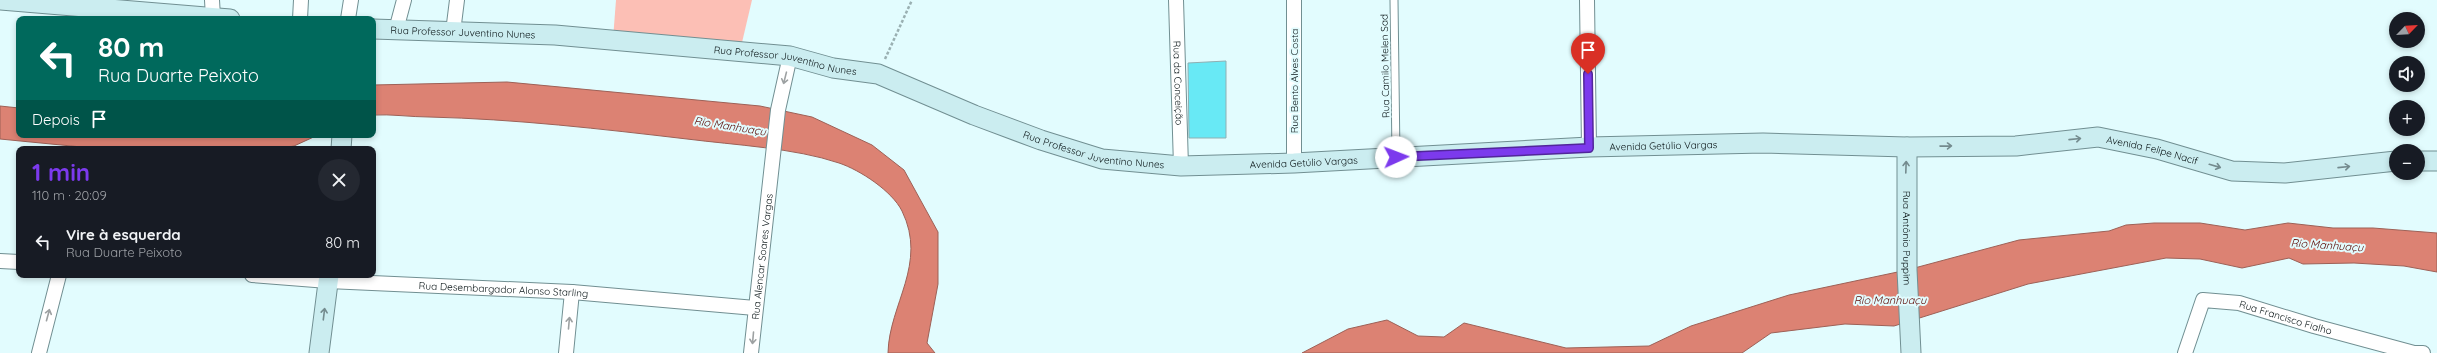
<!DOCTYPE html>
<html lang="pt">
<head>
<meta charset="utf-8">
<style>
  body { margin:0; font-family:Quicksand,sans-serif; background:#242831; color:#f1f3f6; height:100vh; display:flex; flex-direction:column; font-size:15px; white-space:nowrap }
  * { box-sizing:border-box; margin:0 }
  p { font-size:13px; color:#9ea1a6 }
  .icon { flex:none; width:22px; height:22px; fill:none; stroke:currentColor; stroke-width:2; stroke-linecap:round; stroke-linejoin:round }
  .map { position:relative; flex:1; overflow:hidden }
  .panel { position:absolute; left:16px; top:146px; width:360px; height:132px; display:flex; flex-direction:column; background:#171b24; border-radius:8px; box-shadow:0 2px 6px #0003 }
  .panel>* { flex:none }
  .top-card { position:absolute; left:16px; top:16px; width:360px; height:122px; border-radius:8px; box-shadow:0 2px 6px #0003; background:#00695c; color:#fff; overflow:hidden }
  .needle { width:26px; rotate:65deg }
  .controls { position:absolute; left:2389px; top:12px; display:grid; gap:8px }
  .controls a { display:grid; place-items:center; width:36px; height:36px; border-radius:50%; background:#171b24; box-shadow:0 2px 6px #0003; font-size:20px }
  .pin { position:absolute; display:grid; place-items:center; width:34px; height:34px; color:#fff; margin:-41px -17px; border-radius:50% 50% 50% 0; rotate:-45deg; box-shadow:0 0 4px #0007 }
  .pin .icon { rotate:45deg }
  .me { position:absolute; width:44px; margin:-22px; rotate:88deg; stroke-linejoin:round; filter:drop-shadow(0 0 3px #0008) }
  .turn { display:flex; align-items:center; gap:14px; height:84px; padding:0 16px; font-size:18px }
  .turn .icon { width:52px; height:52px; stroke-width:2.5 }
  .turn b { display:block; font-size:28px; line-height:34px }
  .then { display:flex; align-items:center; height:38px; padding:0 16px; background:#0003; gap:8px; font-size:15px }
  .round { display:grid; place-items:center; flex:none; width:42px; height:42px; border-radius:21px; background:#242831 }
  .summary { display:flex; align-items:center; justify-content:space-between; height:68px; padding:0 16px }
  h1 { font-size:24px; font-weight:700; line-height:30px; color:#7c3aed }
  ul { padding:0; list-style:none }
  li { display:flex; align-items:center; gap:12px; height:56px; padding:0 16px }
  li div { flex:1 }
  li b { display:block; font-size:15px }
  li em { font-style:normal }
  .map>svg:first-child { display:block }
  .green { fill:#fcbfb5 }
  .water { fill:#dc8273; stroke:#9d6157 }
  .building { fill:#68e9f5; stroke:#90afb2 }
  .lines { fill:none; stroke-linecap:round; stroke-linejoin:round }
  .lane-casing { stroke:#718f92; stroke-width:9 }
  .street-casing { stroke:#718f92; stroke-width:16 }
  .secondary-casing { stroke:#718f92; stroke-width:21 }
  .path { stroke:#9ab0b2; stroke-width:2.5; stroke-dasharray:3 2; stroke-linecap:butt }
  .lane { stroke:#fff; stroke-width:7 }
  .street { stroke:#fff; stroke-width:14 }
  .secondary { stroke:#cbedf0; stroke-width:19 }
  .oneway { stroke:#9da1a2 }
  .oneway2 { stroke:#748b8e }
  .route-casing { stroke:#51269a; stroke-width:10 }
  .route { stroke:#7c3aed; stroke-width:7 }
  .labels { text-anchor:middle; dominant-baseline:central; stroke-width:4; stroke-linejoin:round; paint-order:stroke }
  .street-label { font-size:10px; fill:#091416; stroke:#e2fcfe }
  .water-label { font-size:11px; font-style:italic; fill:#5c0904; stroke:#e2fcfe }
</style>
</head>
<body>
<div class="map">
<svg width="2437" height="353" viewBox="0 0 2437 353">
  <rect width="100%" height="100%" fill="#e2fcfe"/>
  <!-- green -->
  <path class="green" d="M616,0H752L740,51L613,39Z"/>
  <!-- water -->
  <path class="water" d="M507,82L760,106L812,117L872,145L904,170L938,232V284L927,343L935,353H888C889,304 928,264 902,211C892,191 860,170 839,163C795,148 734,145 687,139C602,129 515,119 429,117C411,117 391,114 373,115V85Z
    M0,106L19,108V135H318L294,146L277,149H102L0,139Z
    M2154,223H2200L2245,230L2288,223L2333,228H2373L2437,233V272L2404,266L2354,263L2303,264L2289,258L2242,268L2200,259L2166,258L2028,284L1894,326L1845,324L1771,333L1742,353H1302L1348,329L1387,320L1418,336L1444,337L1464,323L1566,348L1649,346L1691,326L1789,295L1907,270L2019,240L2109,231L2126,225Z"/>
  <!-- building -->
  <path class="building" d="M1226,61V138H1189L1188,63Z"/>
  <g class="lines">
    <!-- lane casing -->
    <g class="lane-casing">
      <path id="lane" d="M1394,0L1396,156"/>
    </g>
    <!-- street casing -->
    <g class="street-casing">
      <g id="street">
        <path d="M212,0L213,17"/>
        <path id="s1" d="M1176,0L1181,166"/>
        <path d="M1294,0V163"/>
        <path d="M1587,0L1589,147"/>
        <path d="M300,19L301,0"/>
        <path d="M348,19L351,0"/>
        <path d="M396,30L404,0"/>
        <path d="M453,32L457,0"/>
        <path d="M0,261L19,262"/>
        <path id="s2" d="M252,275L328,281L572,292L755,308"/>
        <path d="M39,353L59,275"/>
        <path d="M566,353L572,292"/>
        <path id="s3" d="M751,353L778,110L790,56"/>
        <path id="s4" d="M2185,353L2203,300L2239,303L2314,326L2414,353H2423"/>
      </g>
    </g>
    <!-- secondary casing -->
    <g class="secondary-casing">
      <g id="secondary">
        <path d="M0,0L230,19"/>
        <path id="s5" d="M373,29L555,35L790,56L833,68L878,74L974,115L1041,140L1102,159L1181,166L1294,163L1589,147L1763,143L1907,147L2016,146L2098,137L2157,149L2232,171L2285,173L2396,161"/>
        <path id="s6" d="M1907,147V270L1911,353"/>
        <path d="M341,149L342,135"/>
        <path d="M2418,161H2437"/>
        <path d="M319,353L329,275"/>
      </g>
    </g>
    <!-- path -->
    <path class="path" d="M885,59L912,0"/>
    <!-- lane -->
    <use href="#lane" class="lane"/>
    <!-- street -->
    <use href="#street" class="street"/>
    <!-- secondary -->
    <use href="#secondary" class="secondary"/>
  </g>
  <!-- one-way arrows -->
  <defs><path id="oneway-shaft" d="M-6 0H5M1.5-3L5.5 0L1.5 3" fill="none" stroke-width="1.6" stroke-linecap="round" stroke-linejoin="round"/></defs>
  <g class="oneway">
    <use href="#oneway-shaft" transform="translate(785 78) rotate(104)"/>
    <use href="#oneway-shaft" transform="translate(48 315) rotate(-75)"/>
    <use href="#oneway-shaft" transform="translate(569 323) rotate(-85)"/>
    <use href="#oneway-shaft" transform="translate(753 338) rotate(95)"/>
  </g>
  <g class="oneway2">
    <use href="#oneway-shaft" transform="translate(2075 139) rotate(-6)"/>
    <use href="#oneway-shaft" transform="translate(1946 146) rotate(-1)"/>
    <use href="#oneway-shaft" transform="translate(2215 166) rotate(16)"/>
    <use href="#oneway-shaft" transform="translate(1906 167) rotate(-88)"/>
    <use href="#oneway-shaft" transform="translate(2344 167) rotate(-6)"/>
    <use href="#oneway-shaft" transform="translate(324 314) rotate(-83)"/>
  </g>
  <g class="lines">
    <!-- route casing -->
    <g class="route-casing">
      <path id="route" d="M1396,157L1589,148L1588,74"/>
    </g>
    <!-- route -->
    <use href="#route" class="route"/>
  </g>
  <g class="labels">
    <!-- street labels -->
    <g class="street-label">
      <text stroke="none"><textPath href="#s5" startOffset="90">Rua Professor Juventino Nunes</textPath></text>
      <text stroke="none"><textPath href="#s5" startOffset="414">Rua Professor Juventino Nunes</textPath></text>
      <text transform="translate(1385 66) rotate(-91)">Rua Camilo Melen Sad</text>
      <text transform="translate(1294 81) rotate(-90)">Rua Bento Alves Costa</text>
      <text stroke="none"><textPath href="#s1" startOffset="83">Rua da Conceição</textPath></text>
      <text stroke="none"><textPath href="#s5" startOffset="1310">Avenida Getúlio Vargas</textPath></text>
      <text stroke="none"><textPath href="#s5" startOffset="738">Rua Professor Juventino Nunes</textPath></text>
      <text stroke="none"><textPath href="#s5" startOffset="1801">Avenida Felipe Nacif</textPath></text>
      <text stroke="none"><textPath href="#s5" startOffset="950">Avenida Getúlio Vargas</textPath></text>
      <text stroke="none"><textPath href="#s6" startOffset="91">Rua Antônio Puppim</textPath></text>
      <text stroke="none"><textPath href="#s3" startOffset="97">Rua Alencar Soares Vargas</textPath></text>
      <text stroke="none"><textPath href="#s2" startOffset="252">Rua Desembargador Alonso Starling</textPath></text>
      <text stroke="none"><textPath href="#s4" startOffset="141">Rua Francisco Fialho</textPath></text>
    </g>
    <!-- water labels -->
    <g class="water-label">
      <text transform="translate(730 126) rotate(9)">Rio Manhuaçu</text>
      <text transform="translate(2327 245) rotate(4)">Rio Manhuaçu</text>
      <text x="1890" y="300">Rio Manhuaçu</text>
    </g>
  </g>
</svg>
<div class="controls">
<a><svg class="needle" viewBox="-14 -14 28 28"><path d="M0-13l5 13h-10z" fill="#e53935"/><path d="M0 13l5-13h-10z" fill="#9ea1a6"/></svg></a>
<a><svg class="icon" aria-label="sound" viewBox="0 0 24 24"><path d="M4 9h4l5-4v14l-5-4H4zM17 9q2 3 0 6"/></svg></a>
<a>+</a>
<a>−</a>
</div>
<div class="pin" style="left:1588px;top:74px;background:#d93025"><svg class="icon" aria-label="arrive" viewBox="0 0 24 24"><path d="M6 21V4h12l-3 4 3 4H6"/></svg></div>
<svg class="me" style="left:1396px;top:157px" viewBox="-20 -20 40 40"><circle r="19" fill="#fff"/><path d="M0-13L10 11 0 6-10 11z" fill="#7c3aed"/></svg>
<div class="top-card">
<div class="turn"><svg class="icon" aria-label="left" viewBox="0 0 24 24"><path d="M17 20v-9H6M10 6l-5 5 5 5"/></svg><div><b>80 m</b>Rua Duarte Peixoto</div></div>
<div class="then">Depois<svg class="icon" aria-label="arrive" viewBox="0 0 24 24"><path d="M6 21V4h12l-3 4 3 4H6"/></svg></div>
</div>
<section class="panel">
<div class="summary"><div><h1>1 min</h1><p>110 m · 20:09</p></div><a class="round"><svg class="icon" aria-label="close" viewBox="0 0 24 24"><path d="M6 6l12 12M18 6L6 18"/></svg></a></div>
<ul>
<li><svg class="icon" aria-label="left" viewBox="0 0 24 24"><path d="M17 20v-9H6M10 6l-5 5 5 5"/></svg><div><b>Vire à esquerda</b><p>Rua Duarte Peixoto</p></div><em>80 m</em></li>
</ul>
</section>
</div>
</body>
</html>
